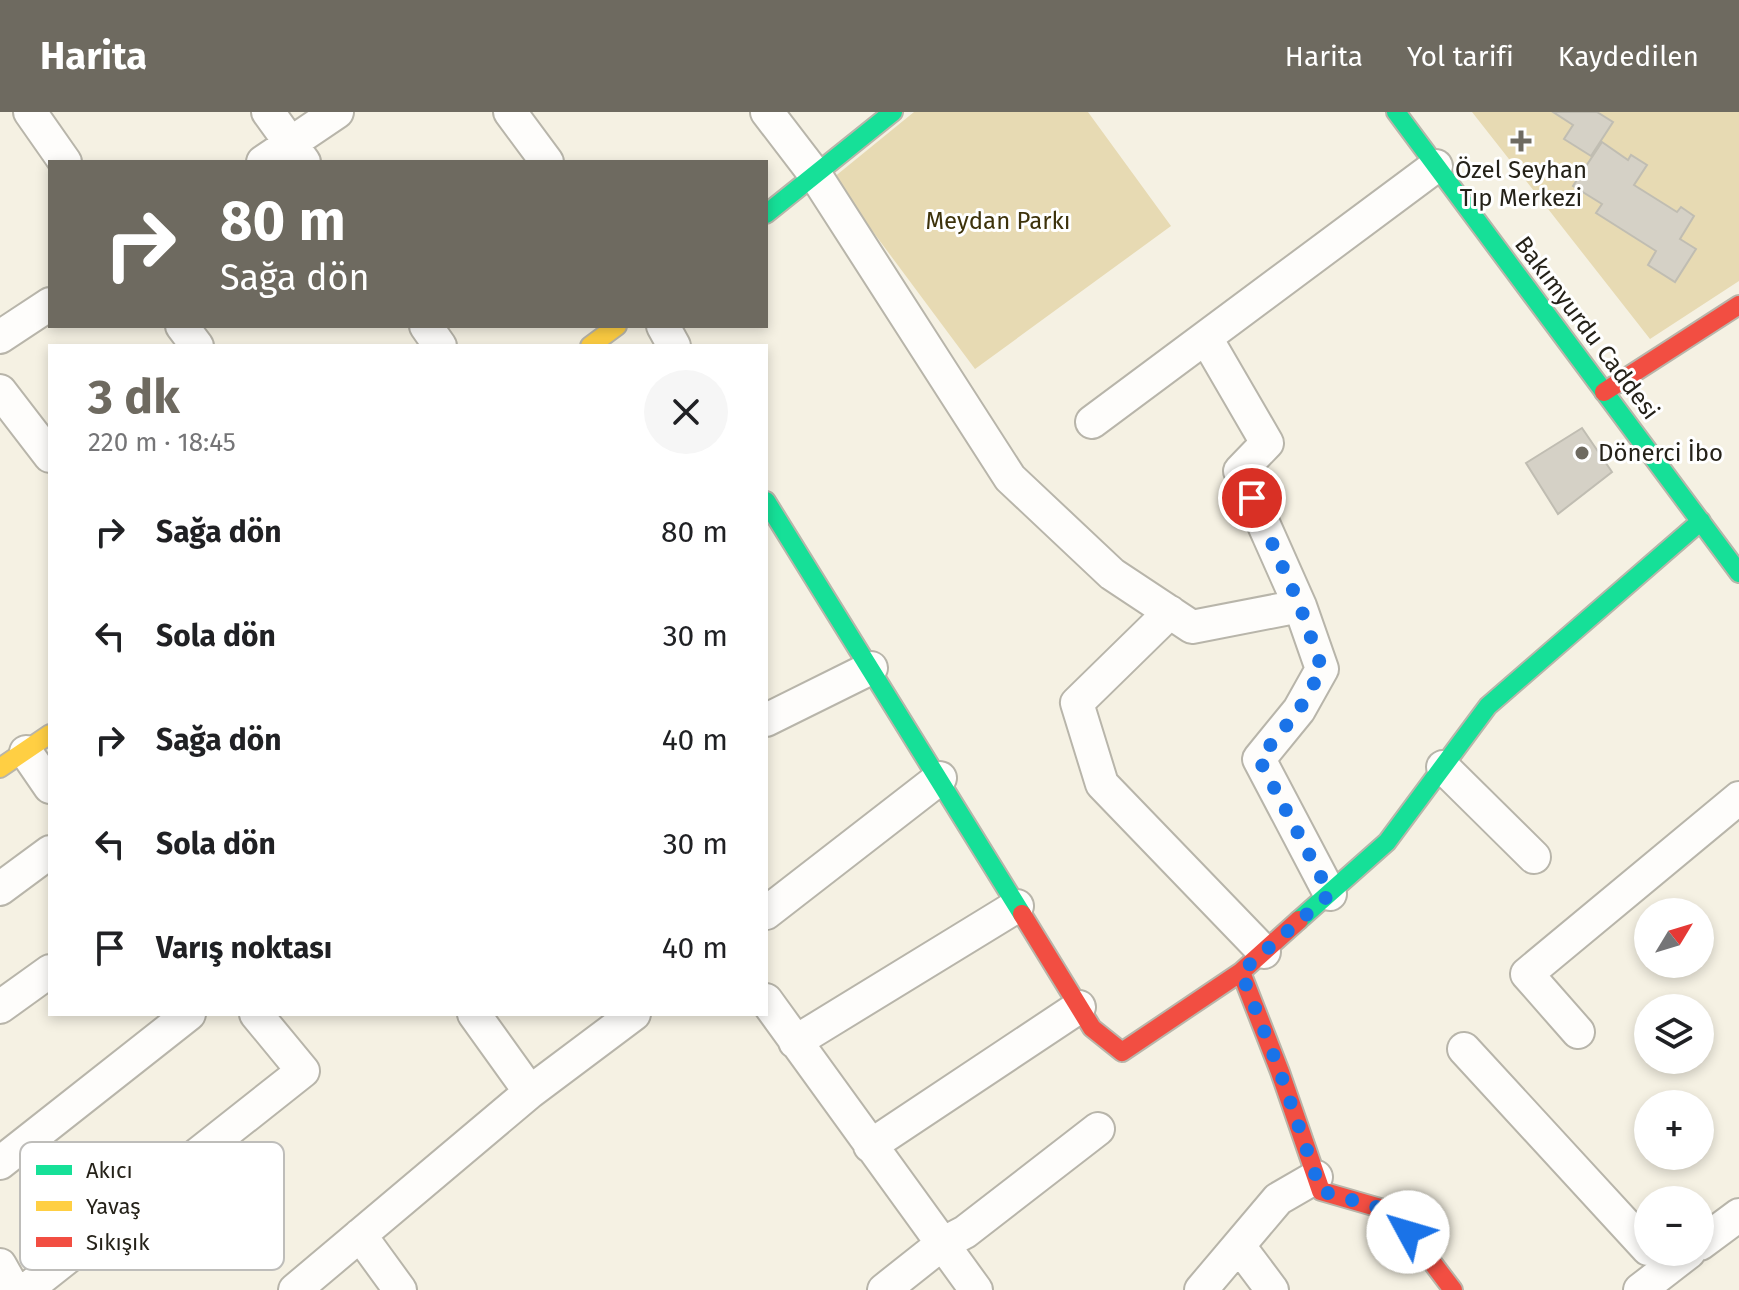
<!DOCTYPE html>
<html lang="tr">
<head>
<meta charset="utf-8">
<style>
  body { margin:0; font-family:"Fira Sans",sans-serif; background:#f6f6f6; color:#202124; height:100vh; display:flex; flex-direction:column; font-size:30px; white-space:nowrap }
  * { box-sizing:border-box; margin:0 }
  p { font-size:26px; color:#757577 }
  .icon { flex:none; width:44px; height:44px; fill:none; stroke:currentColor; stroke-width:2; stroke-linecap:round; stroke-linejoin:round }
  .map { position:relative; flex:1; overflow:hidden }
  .details { position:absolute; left:48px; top:232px; width:720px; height:672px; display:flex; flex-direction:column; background:#fff; border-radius:0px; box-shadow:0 4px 12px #0003 }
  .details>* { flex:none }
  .hud { position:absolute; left:48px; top:48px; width:720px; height:168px; border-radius:0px; box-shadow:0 4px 12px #0003; background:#6e6a60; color:#fff; overflow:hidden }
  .needle { width:52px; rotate:52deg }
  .buttons { position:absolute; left:1634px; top:786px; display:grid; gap:16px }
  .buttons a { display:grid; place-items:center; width:80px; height:80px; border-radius:50%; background:#fff; box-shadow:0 4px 12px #0003; font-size:40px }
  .pin { position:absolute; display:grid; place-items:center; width:68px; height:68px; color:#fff; margin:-34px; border:4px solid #fff; border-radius:50%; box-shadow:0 2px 8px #0007 }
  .me { position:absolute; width:88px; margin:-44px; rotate:309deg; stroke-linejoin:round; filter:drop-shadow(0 0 6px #0008) }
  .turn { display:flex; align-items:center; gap:28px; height:168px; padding:0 40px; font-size:36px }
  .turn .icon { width:104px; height:104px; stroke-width:2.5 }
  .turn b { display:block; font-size:56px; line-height:68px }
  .round { display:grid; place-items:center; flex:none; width:84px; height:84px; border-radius:42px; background:#f6f6f6 }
  .head { display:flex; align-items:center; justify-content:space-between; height:136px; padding:0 40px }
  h1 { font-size:48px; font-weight:700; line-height:60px; color:#6e6a60 }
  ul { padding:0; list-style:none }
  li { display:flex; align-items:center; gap:24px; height:104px; padding:0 40px }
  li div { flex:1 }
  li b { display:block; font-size:30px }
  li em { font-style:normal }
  header { display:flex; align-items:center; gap:48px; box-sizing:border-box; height:112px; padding:0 40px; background:#6e6a60; color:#fff }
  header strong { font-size:38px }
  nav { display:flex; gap:44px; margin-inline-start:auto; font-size:28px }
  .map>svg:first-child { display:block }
  .green { fill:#e7dab3 }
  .building { fill:#d5d1c6; stroke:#c0bdb2; stroke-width:2 }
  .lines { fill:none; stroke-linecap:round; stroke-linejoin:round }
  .street-casing { stroke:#b8b5aa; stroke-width:36 }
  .fast-casing { stroke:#b8b5aa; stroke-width:22 }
  .slow-casing { stroke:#b8b5aa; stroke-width:22 }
  .jam-casing { stroke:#b8b5aa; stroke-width:22 }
  .street { stroke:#fefdfb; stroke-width:32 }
  .fast { stroke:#16e098; stroke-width:18 }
  .slow { stroke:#ffcf43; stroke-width:18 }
  .jam { stroke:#f24e42; stroke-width:18 }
  .route { stroke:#1a73e8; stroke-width:14; stroke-dasharray:0 25.2 }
  .poi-dot { fill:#6e6a60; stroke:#fff; stroke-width:3 }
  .labels { text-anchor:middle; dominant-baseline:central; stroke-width:6; stroke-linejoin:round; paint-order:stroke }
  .poi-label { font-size:24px; fill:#252219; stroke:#fff }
  .park-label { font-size:24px; fill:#3d320b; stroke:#fff }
  .street-label { font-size:24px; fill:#252219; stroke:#fff }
  .key { fill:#fff; stroke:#bebdba; stroke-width:2 }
  .key-label { font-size:22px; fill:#252219 }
</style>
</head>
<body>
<header>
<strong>Harita</strong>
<nav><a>Harita</a><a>Yol tarifi</a><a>Kaydedilen</a></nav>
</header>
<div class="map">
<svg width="1739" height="1178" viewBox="0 0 1739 1178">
  <rect width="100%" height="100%" fill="#f5f1e3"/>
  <!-- green -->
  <path class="green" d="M914,0H1088L1171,114L975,257L833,66Z
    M1472,0H1739V169L1650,227Z"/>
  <!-- building -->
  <path class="building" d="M1553,0H1597L1613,10L1591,44L1564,27L1573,13Z
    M1602,30L1628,48L1631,43L1647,53L1634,73L1677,100L1681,95L1694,104L1680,127L1696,137L1675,170L1648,153L1656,139L1596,101L1602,92L1573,74Z
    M1582,316L1612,360L1558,402L1526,351Z"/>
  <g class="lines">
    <!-- street casing -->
    <g class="street-casing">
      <path id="street" d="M30,0L65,50
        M268,0L304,50
        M510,0L547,50
        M767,0L816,64L1010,366L1112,462L1192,515L1300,494
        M263,50L337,0
        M182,214L197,234
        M426,214L440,234
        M663,214L674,234
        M0,225L50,192
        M1206,226L1267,331L1240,359L1300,494L1322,557L1299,598L1259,647L1330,782
        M0,279L50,344
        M1092,310L1436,54
        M1170,500L1077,591L1102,672L1264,840
        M766,608L871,556
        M26,640L50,675
        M1443,655L1534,745
        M0,777L50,740
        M766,801L940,666
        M766,888L976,1178
        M0,895L50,859
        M474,902L530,980
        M1578,920L1527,862L1739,686
        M795,930L1017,794
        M1464,937L1648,1137
        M870,1034L1079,895
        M0,1051L189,902
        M360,1123L400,1178
        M1700,1132L1739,1103
        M1239,1134L1272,1178
        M0,1153L14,1178
        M26,1178L303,959L256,902
        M295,1178L530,980L634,902
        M884,1178L942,1132L965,1120L1098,1017
        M1201,1178L1278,1087L1316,1065
        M1640,1178L1689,1140"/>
    </g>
    <!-- fast casing -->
    <g class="fast-casing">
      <path id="fast" d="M1396,0L1739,461
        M766,102L893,0
        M766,389L1022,802
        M1299,808L1387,730L1488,594L1701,409"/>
    </g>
    <!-- slow casing -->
    <g class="slow-casing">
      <path id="slow" d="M590,234L617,214
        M0,656L50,622"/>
    </g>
    <!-- jam casing -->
    <g class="jam-casing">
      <path id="jam" d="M1604,280L1739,193
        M1022,802L1092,916L1122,940L1241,860
        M1299,808L1241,860L1280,960L1321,1079L1394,1100L1453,1178"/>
    </g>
    <!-- street -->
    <use href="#street" class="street"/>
    <!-- fast -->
    <use href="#fast" class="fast"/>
    <!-- slow -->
    <use href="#slow" class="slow"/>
    <!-- jam -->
    <use href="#jam" class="jam"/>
  </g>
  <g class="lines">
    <!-- route -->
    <path class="route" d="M1252,386L1300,494L1322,557L1299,598L1259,647L1330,782L1241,860L1280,960L1321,1079L1394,1100L1408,1120"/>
  </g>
  <!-- markers -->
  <g class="poi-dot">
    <path d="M1517 17h8v8h8v8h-8v8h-8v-8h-8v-8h8z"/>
    <circle cx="1582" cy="341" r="8"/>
  </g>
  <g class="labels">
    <!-- poi labels -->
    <g class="poi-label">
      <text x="1521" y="58">Özel Seyhan<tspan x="1521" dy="28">Tıp Merkezi</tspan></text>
      <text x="1598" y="341" text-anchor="start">Dönerci İbo</text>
    </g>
    <!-- park labels -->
    <g class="park-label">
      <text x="998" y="109">Meydan Parkı</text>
    </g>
    <!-- street labels -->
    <g class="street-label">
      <text transform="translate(1587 216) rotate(53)">Bakımyurdu Caddesi</text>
    </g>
  </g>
  <!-- legend -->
  <rect x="20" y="1030" width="264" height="128" rx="12" class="key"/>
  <rect x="36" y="1053" width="36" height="10" fill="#16e098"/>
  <rect x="36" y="1089" width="36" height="10" fill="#ffcf43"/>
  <rect x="36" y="1125" width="36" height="10" fill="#f24e42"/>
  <g class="key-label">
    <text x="86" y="1066">Akıcı</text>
    <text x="86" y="1102">Yavaş</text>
    <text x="86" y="1138">Sıkışık</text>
  </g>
</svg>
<div class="buttons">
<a><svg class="needle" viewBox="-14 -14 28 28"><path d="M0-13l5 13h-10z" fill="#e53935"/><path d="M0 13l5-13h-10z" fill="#757577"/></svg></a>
<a><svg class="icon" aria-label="layers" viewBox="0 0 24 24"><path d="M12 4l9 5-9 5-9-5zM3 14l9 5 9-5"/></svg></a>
<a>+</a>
<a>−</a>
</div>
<div class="pin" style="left:1252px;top:386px;background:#d93025"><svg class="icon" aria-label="arrive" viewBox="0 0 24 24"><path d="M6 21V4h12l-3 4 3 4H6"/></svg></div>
<svg class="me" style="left:1408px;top:1120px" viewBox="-20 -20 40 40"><circle r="19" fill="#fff"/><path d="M0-13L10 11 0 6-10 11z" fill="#1a73e8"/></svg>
<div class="hud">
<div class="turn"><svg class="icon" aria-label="right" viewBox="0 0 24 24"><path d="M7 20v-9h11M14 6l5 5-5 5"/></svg><div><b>80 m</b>Sağa dön</div></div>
</div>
<section class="details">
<div class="head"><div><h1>3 dk</h1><p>220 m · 18:45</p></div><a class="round"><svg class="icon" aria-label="close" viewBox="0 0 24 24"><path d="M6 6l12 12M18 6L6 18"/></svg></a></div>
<ul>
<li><svg class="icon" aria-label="right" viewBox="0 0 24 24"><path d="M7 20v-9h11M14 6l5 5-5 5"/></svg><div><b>Sağa dön</b></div><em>80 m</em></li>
<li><svg class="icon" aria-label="left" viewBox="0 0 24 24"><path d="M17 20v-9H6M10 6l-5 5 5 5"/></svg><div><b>Sola dön</b></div><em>30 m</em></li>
<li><svg class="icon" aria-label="right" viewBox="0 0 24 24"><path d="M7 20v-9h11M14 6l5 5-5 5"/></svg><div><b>Sağa dön</b></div><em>40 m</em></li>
<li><svg class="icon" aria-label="left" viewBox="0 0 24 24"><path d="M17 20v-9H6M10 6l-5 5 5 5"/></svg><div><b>Sola dön</b></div><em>30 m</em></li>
<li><svg class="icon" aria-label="arrive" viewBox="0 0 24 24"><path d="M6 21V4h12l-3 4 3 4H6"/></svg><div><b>Varış noktası</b></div><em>40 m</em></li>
</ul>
</section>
</div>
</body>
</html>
